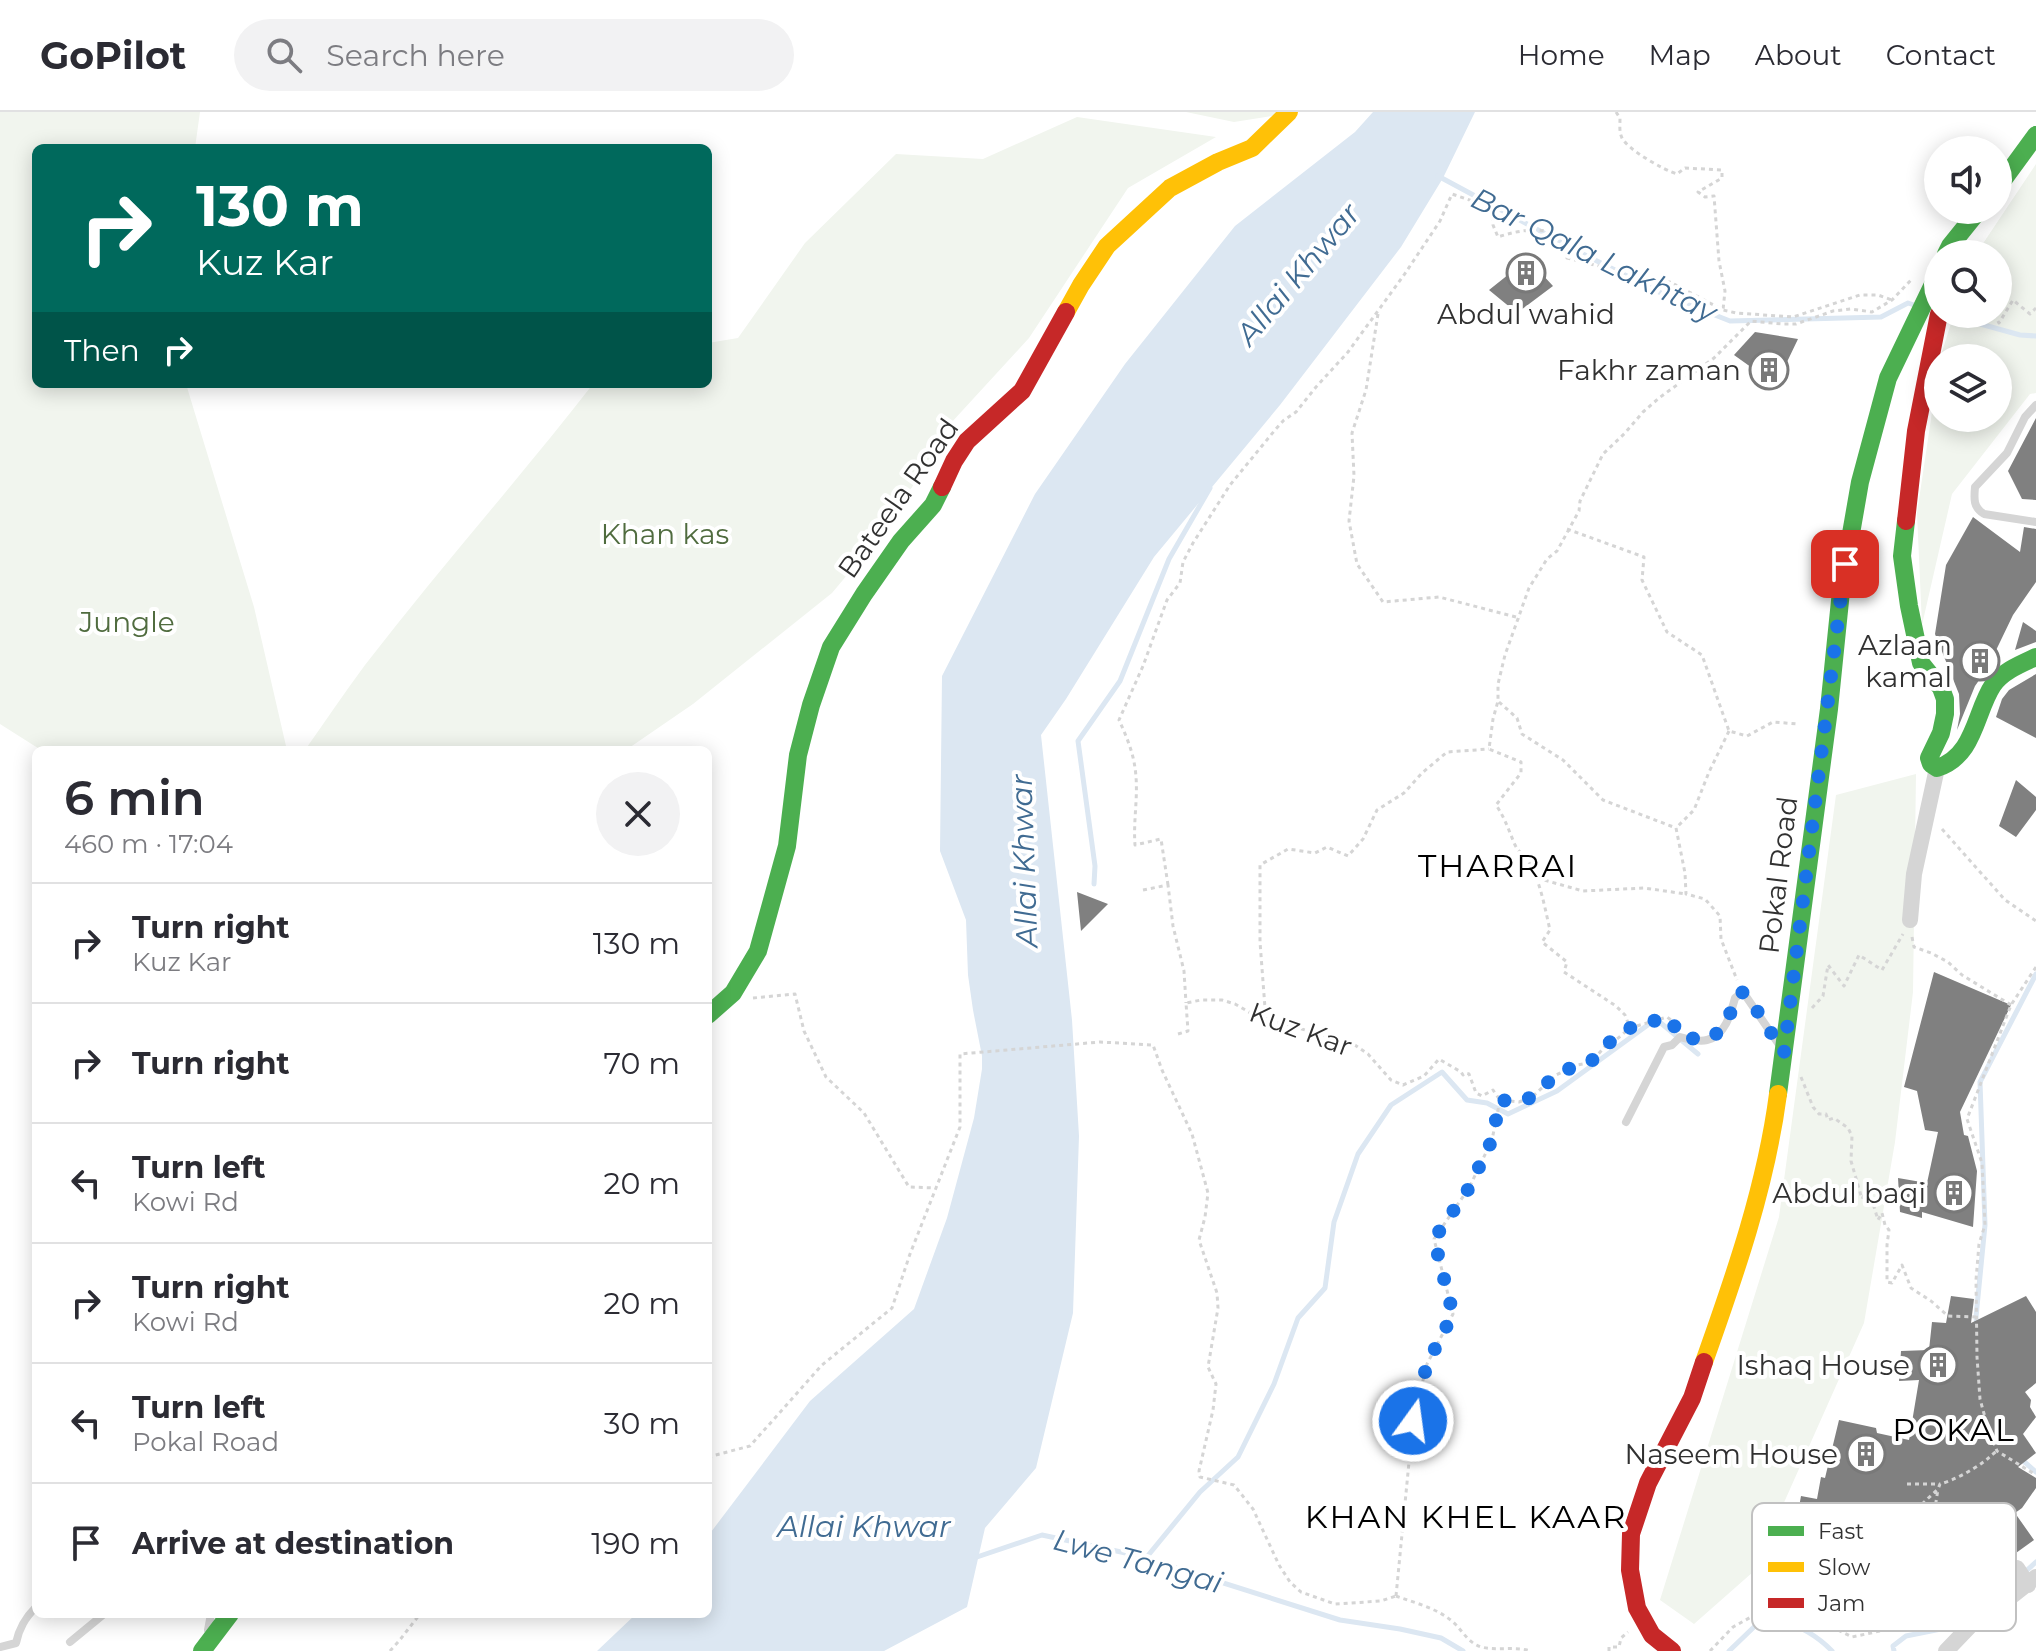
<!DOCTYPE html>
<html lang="en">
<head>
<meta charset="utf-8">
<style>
  body { margin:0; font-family:Montserrat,sans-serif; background:#f2f2f3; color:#2b2b33; height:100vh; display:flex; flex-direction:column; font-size:30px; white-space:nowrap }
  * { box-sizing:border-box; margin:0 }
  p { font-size:26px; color:#7c7c81 }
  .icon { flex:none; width:44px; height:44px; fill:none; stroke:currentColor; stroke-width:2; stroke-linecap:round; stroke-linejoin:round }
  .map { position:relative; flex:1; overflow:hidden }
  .drawer { position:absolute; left:32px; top:634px; width:680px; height:872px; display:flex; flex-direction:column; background:#fff; border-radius:12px; box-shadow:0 4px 20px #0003 }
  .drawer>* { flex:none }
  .hud { position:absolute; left:32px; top:32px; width:680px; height:244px; border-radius:12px; box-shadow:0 4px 20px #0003; background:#00695c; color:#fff; overflow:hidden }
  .controls { position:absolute; left:1924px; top:24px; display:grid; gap:16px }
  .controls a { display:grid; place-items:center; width:88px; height:88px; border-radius:50%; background:#fff; box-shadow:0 4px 20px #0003; font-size:40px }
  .pin { position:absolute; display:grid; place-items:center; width:68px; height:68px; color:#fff; margin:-34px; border-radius:16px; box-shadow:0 4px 12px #0006 }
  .me { position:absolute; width:88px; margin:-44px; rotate:14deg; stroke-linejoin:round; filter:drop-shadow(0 0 6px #0008) }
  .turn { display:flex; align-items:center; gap:28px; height:168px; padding:0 32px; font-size:36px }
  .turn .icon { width:104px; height:104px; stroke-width:2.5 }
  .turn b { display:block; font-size:56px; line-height:68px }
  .then { display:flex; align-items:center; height:76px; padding:0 32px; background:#0003; gap:16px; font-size:30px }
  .round { display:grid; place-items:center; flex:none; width:84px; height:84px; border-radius:42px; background:#f2f2f3 }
  .headline { display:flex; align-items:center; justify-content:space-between; height:136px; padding:0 32px }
  h1 { font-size:48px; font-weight:600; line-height:60px }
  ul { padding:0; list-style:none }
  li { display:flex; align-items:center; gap:24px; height:120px; padding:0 32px; border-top:2px solid #e1e1e2 }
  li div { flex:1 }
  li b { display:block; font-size:30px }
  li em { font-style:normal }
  header { display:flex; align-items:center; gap:48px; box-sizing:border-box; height:112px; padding:0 40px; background:#fff; border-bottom:2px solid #e1e1e2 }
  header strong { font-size:38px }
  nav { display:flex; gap:44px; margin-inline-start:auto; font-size:28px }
  .search { width:560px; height:72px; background:#f2f2f3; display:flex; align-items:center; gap:20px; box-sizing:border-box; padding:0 28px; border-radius:44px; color:#7c7c81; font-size:30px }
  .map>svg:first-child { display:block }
  .green { fill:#f1f5ee }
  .water { fill:#dce7f2 }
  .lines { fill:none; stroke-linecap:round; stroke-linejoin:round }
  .stream { stroke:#dce7f2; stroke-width:5 }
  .building { fill:#808080 }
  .path { stroke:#d5d5d5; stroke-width:3; stroke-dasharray:4 4; stroke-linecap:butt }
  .lane { stroke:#d5d5d5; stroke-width:8 }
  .street { stroke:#d5d5d5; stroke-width:16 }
  .fast { stroke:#4caf50; stroke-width:18 }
  .slow { stroke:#ffc107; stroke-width:18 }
  .jam { stroke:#c62828; stroke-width:18 }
  .route { stroke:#1a73e8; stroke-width:14; stroke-dasharray:0 25.2 }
  .labels { text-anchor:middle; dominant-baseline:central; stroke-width:8; stroke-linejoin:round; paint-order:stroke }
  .poi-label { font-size:28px; fill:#313131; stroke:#fff; text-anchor:end }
  .street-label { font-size:28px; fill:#313131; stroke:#fff }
  .park-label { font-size:28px; fill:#506c3f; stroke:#fff }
  .water-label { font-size:30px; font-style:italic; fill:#406b92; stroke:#fff }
  .quarter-label { font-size:32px; letter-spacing:2px; fill:#000; stroke:#fff }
  .key { fill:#fff; stroke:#c1c1c1; stroke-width:2 }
  .key-label { font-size:22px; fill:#313131 }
</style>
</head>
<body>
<header>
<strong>GoPilot</strong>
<div class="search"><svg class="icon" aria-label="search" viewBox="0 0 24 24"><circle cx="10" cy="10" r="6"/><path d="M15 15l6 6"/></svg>Search here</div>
<nav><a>Home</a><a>Map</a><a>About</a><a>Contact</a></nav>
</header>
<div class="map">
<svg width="2036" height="1539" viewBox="0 0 2036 1539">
  <rect width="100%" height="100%" fill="#fff"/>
  <!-- green -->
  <path class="green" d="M0,0H200L195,36H36V272H186L254,495L286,634L283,638H41L0,612Z
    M1186,0H1297L1234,10Z
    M1077,5L1216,25L1128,76L1029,226L951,311L889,413L832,481L693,592L626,638H305C325,610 344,581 365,553C439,457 519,367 593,272H708V231L738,226L805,131L896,42L983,47Z
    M2036,52V281L2030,282L1952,382L1922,513L1917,401L1938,260V306H1998V246H1940L1954,202H1998V142H1976Z
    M1916,662L1913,880L1895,1030L1864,1211L1753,1460L1694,1512L1660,1488L1779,1105L1836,683Z"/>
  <!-- water -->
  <path class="water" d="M1373,0H1475L1443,66L1401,135L1280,293L1154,445L1066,587L1041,623L1072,908L1079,1024L1073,1201L1036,1356L985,1416L967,1495L884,1539H597L636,1502H708V1424L810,1289L914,1197L947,1106L974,1006L982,957V944L973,898L968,863L966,808L940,739L942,564L1035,382L1125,252L1235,114L1355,20Z"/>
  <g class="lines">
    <!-- stream -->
    <path class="stream" d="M1438,64L1581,141L1667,184L1730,209L1881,205L1908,191L1914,193
      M1948,203L2020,223L2036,224
      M1094,772L1095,754L1078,629L1120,569L1169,447L1210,376
      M1977,1215L1976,1205L1985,1113L1980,970L2036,862
      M2020,1346L2036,1360
      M974,1446L1042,1423L1135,1443L1340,1508L1400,1517L1441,1526L1463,1539
      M1146,1446L1200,1380L1238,1345L1274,1272L1298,1206L1325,1176L1334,1110L1358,1042L1391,993L1442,960L1467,988L1487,991L1508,1002L1557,979L1656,907L1698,942
      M1729,1539L1755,1514L1773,1505C1796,1512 1816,1522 1832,1539
      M1894,1539L1893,1534L1906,1524L1941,1517L1959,1492L2015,1469L2036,1450"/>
  </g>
  <!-- building -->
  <path class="building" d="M1528,147L1553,174L1517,201L1489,178Z
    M1755,220L1798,227L1776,273L1734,243Z
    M2036,306V388L2022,387L2008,359Z
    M1973,405L2020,440L2024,415L2036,417V470L2013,503L1987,557L1975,574L1957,618L1960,602L1959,582L1935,522L1946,453Z
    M2023,510L2036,519V530L2015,538Z
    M2036,562V626L1996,605L2002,587L2009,578Z
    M2016,668L2036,685V698L2016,725L1999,714Z
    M1077,780L1108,792L1081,819Z
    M1934,860L2011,893L1960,1000L1964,1023L1968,1024L1977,1059L1973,1115L1922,1100V1106L1900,1100L1898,1066L1927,1071L1938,1020L1925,1018L1917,979L1904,975Z
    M1951,1184L1974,1187L1971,1211L2026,1184L2036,1200V1271L2025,1280L2031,1288L2030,1295L2036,1305L2023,1322L2036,1341L2018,1355L2036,1366V1376L2022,1396L2015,1401L2034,1428L2009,1446L1991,1416L1955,1442L1959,1449L1924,1470L1920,1469L1921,1458L1918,1449L1914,1445L1905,1444L1899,1433L1894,1454L1889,1459L1872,1458L1866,1461L1861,1469L1862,1475L1830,1466L1768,1441L1783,1399L1797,1406L1801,1384L1817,1387L1821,1365L1825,1366L1839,1308L1876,1316L1877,1321L1909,1328L1919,1268L1899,1269L1901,1239L1929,1238L1932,1210L1946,1211Z"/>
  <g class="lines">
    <!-- path -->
    <path class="path" d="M1616,0L1620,6C1620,13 1619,20 1622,26C1628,38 1664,58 1677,62L1685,56L1722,58V66L1698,80L1705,85L1714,84L1719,149L1725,179L1723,198
      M1378,202L1366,278L1352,321L1354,364L1349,409L1357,452L1383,490L1439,485L1520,506
      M1994,202L1999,211L2013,188L2030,202L2036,196
      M1567,417L1644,445L1642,468L1667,520L1702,543L1729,619L1747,624L1773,610L1798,612
      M1499,590L1517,606L1522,622L1563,648L1603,688L1676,716
      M1729,619L1709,660L1694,698L1676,716L1685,761L1686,782L1705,787L1720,804L1721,827L1737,868
      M1942,717L2005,788L2036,809
      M1537,766L1583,779L1644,776L1686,782
      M1168,773L1161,727L1135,733C1133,707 1139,682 1135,656C1133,640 1126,623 1119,608L1143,554L1167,488L1180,471L1183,450L1193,431L1230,373L1275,318L1284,308L1296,300L1316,275L1348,240L1404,163L1440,109L1452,82L1481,92L1492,100L1493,113L1498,125C1521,117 1558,111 1571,136L1567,146L1606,156L1646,171L1670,170L1723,198L1736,201L1793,205L1860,183H1878L1892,188
      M1143,778L1168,773L1173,814L1184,859L1186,891
      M1912,825L1914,835L1931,841L1948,850L1962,863L2011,893
      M2036,855L2011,893L1967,1007L1982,1051L1983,1071L1985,1113L1979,1132L1976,1168L1977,1245L1980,1287L1989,1320L1997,1339L2036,1363
      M753,886L795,882L804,919L826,965L864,1001L909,1075L936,1076
      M1812,896L1823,884L1828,853L1844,874L1859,843L1882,858L1903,822
      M1266,909L1260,830V753L1288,737L1315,741L1327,735L1348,744L1363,727L1377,698L1404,681L1422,661L1447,640L1489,637
      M1674,915L1671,908L1667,905L1630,916L1625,903L1616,894L1564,860L1567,850L1542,830L1550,818C1545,797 1541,772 1530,752C1526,745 1519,741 1515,733C1509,719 1505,706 1496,693L1521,661V650L1489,637L1493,607L1498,589V572L1505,543L1529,476L1547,447L1557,439L1579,399L1580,389L1603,342L1625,321L1643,300L1659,286L1714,246L1751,209L1783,212H1796L1833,199L1851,197L1872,200L1892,188L1912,167
      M1178,922L1188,919L1186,891L1201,888H1222L1235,892L1266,910L1280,911L1352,931L1368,942L1391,968L1403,973L1424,964L1439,947L1461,960L1463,963L1465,961L1469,962L1476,981L1482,984L1493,978L1500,988L1519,990L1532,985L1556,963L1577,953L1588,951L1594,947L1608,931L1617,927L1630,916
      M1801,965L1813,995L1819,1002H1826L1828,1008L1834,1006L1848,1016L1852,1024L1851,1049L1862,1087L1868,1075L1878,1108L1882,1101L1885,1113L1889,1118L1887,1133V1170L1892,1171L1902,1153L1911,1176L1931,1189L1948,1204L1976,1205
      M708,1345L750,1334L822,1253L892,1196L910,1142L960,1015V942L1100,930L1153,933L1162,958L1192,1022L1208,1081L1205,1105L1199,1128L1217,1181L1218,1196L1208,1255L1216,1272L1213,1298L1199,1359L1200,1365L1234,1373L1253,1397L1279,1453L1290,1470L1301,1480L1335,1492L1381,1489L1396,1484
      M1907,1372H1940
      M1922,1392L1938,1377L1940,1372C1952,1369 1971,1359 1982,1351C1988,1347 1991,1343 1997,1339
      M1922,1445L1927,1440L1929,1435L1938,1377
      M1396,1484L1413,1309L1427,1252L1453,1202L1434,1127L1469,1076L1492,1028L1500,988
      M1396,1484C1415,1491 1437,1496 1453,1510C1463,1519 1467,1530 1481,1535C1498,1539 1515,1534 1531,1539
      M390,1539L399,1529L420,1502
      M1609,1539V1535H1619L1621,1526L1628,1520
      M1710,1539L1733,1515L1780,1489L1852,1525L1894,1516L1938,1501L1949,1512"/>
    <!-- lane -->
    <path class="lane" d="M2036,293L2025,305L2007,341L1975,375C1974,387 1973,395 1984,402L2036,410
      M1626,1010L1664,935L1672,933L1680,925C1687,927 1699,930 1707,928C1725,924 1731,901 1735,886L1743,880L1780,934
      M1909,1468L1915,1475L1925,1477L1949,1463L1980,1456H2017
      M208,1518L211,1502
      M70,1530L104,1502
      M0,1535L16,1531C19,1516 25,1506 36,1495"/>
    <!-- street -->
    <path class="street" d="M1910,808L1914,762L1937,656
      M2017,1456L2028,1473
      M1872,1470C1896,1470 1893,1474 1908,1454L1910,1458L1909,1468
      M1946,1539L1971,1513L1998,1495L2036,1465"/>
    <!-- fast -->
    <path class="fast" d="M1998,75L2036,23
      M1946,142L1950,134L1979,98
      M1906,409L1902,444L1909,494L1921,551L1941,576L1945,587V602L1941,621L1929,646L1931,652L1937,656C1975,644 1975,600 1993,573C2003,559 2021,552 2036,545
      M708,903L733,881L758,839L787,734L798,643L811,593L831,535L864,482L901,429L933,393L942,375
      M1778,982L1829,597L1841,479L1860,370L1888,266L1938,162
      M202,1539L230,1502"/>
    <!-- slow -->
    <path class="slow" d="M1066,200L1081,173L1107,134L1170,76L1218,50L1252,36L1289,0
      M1704,1250C1735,1163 1766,1074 1778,982"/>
    <!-- jam -->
    <path class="jam" d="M942,375L954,349L967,329L1022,279L1066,200
      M1906,409L1916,319L1939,202
      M1672,1539L1652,1523L1637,1496L1630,1458L1631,1422L1648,1371L1692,1286L1704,1250"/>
  </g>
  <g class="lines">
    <!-- route -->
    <path class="route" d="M1413,1309L1427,1252L1453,1202L1434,1127L1469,1076L1492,1028L1500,988L1519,990L1532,985L1556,963L1577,953L1588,951L1594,947L1608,931L1617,927L1630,916L1667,905L1671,908L1680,925L1707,928C1725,918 1730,905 1735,886L1743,880L1754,894L1784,941L1845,452"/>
  </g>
  <!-- icons -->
  <defs>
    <g id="building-ring" transform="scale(2)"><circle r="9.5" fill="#fff" stroke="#797979" stroke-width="1.5"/><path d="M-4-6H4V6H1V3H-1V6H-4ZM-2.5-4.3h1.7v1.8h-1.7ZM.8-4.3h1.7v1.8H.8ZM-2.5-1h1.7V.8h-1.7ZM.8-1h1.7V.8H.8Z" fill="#797979"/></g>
  </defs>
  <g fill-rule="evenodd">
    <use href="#building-ring" x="1526" y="161"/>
    <use href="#building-ring" x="1769" y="258"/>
    <use href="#building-ring" x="1980" y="549"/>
    <use href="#building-ring" x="1954" y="1081"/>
    <use href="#building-ring" x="1938" y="1253"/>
    <use href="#building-ring" x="1866" y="1342"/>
  </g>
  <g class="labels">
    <!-- poi labels -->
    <g class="poi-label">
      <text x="1526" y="202" text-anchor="middle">Abdul wahid</text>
      <text x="1741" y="258">Fakhr zaman</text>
      <text x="1952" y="533">Azlaan<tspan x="1952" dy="32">kamal</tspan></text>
      <text x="1926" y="1081">Abdul baqi</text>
      <text x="1910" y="1253">Ishaq House</text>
      <text x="1838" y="1342">Naseem House</text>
    </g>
    <!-- street labels -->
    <g class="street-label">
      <text transform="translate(898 386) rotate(-55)">Bateela Road</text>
      <text transform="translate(1778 763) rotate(-83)">Pokal Road</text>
      <text transform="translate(1301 917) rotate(20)">Kuz Kar</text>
    </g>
    <!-- park labels -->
    <g class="park-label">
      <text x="665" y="422">Khan kas</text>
      <text x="127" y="510">Jungle</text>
    </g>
    <!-- water labels -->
    <g class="water-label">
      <text transform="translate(1594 143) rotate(26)">Bar Qala Lakhtay</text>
      <text transform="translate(1298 162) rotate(-50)">Allai Khwar</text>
      <text transform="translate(1024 749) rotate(-92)">Allai Khwar</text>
      <text x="864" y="1414">Allai Khwar</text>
      <text transform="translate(1138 1449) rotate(15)">Lwe Tangai</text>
    </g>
    <!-- quarter labels -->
    <g class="quarter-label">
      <text x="1498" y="753">THARRAI</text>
      <text x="1954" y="1317">POKAL</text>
      <text x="1466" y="1404">KHAN KHEL KAAR</text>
    </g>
  </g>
  <!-- legend -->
  <rect x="1752" y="1391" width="264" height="128" rx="12" class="key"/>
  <rect x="1768" y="1414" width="36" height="10" fill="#4caf50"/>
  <rect x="1768" y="1450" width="36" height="10" fill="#ffc107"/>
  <rect x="1768" y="1486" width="36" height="10" fill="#c62828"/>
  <g class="key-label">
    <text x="1818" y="1427">Fast</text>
    <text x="1818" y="1463">Slow</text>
    <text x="1818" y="1499">Jam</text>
  </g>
</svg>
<div class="controls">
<a><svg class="icon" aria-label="sound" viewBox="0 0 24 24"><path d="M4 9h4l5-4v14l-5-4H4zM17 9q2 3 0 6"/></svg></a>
<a><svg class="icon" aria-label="search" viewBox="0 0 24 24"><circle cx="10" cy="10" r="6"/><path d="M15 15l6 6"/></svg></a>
<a><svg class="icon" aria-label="layers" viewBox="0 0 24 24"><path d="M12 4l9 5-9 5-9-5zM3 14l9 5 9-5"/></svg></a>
</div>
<div class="pin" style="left:1845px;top:452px;background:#d93025"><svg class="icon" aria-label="arrive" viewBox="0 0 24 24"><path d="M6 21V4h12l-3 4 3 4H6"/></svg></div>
<svg class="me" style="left:1413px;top:1309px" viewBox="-20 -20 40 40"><circle r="17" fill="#1a73e8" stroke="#fff" stroke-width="3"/><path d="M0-11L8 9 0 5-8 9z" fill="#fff"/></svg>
<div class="hud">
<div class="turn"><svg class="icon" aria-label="right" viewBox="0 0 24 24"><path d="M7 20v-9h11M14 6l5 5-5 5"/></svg><div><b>130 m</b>Kuz Kar</div></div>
<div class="then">Then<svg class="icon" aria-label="right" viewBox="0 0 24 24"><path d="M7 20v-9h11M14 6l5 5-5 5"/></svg></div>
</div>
<section class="drawer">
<div class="headline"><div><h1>6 min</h1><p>460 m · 17:04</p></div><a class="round"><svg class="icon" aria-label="close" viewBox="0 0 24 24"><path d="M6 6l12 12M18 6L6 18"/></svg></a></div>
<ul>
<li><svg class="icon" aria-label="right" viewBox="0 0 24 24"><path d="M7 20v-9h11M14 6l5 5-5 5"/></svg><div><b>Turn right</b><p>Kuz Kar</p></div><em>130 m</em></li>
<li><svg class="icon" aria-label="right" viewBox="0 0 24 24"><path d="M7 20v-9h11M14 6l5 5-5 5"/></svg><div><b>Turn right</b></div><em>70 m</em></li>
<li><svg class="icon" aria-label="left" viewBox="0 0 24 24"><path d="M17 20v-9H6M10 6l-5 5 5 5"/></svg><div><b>Turn left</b><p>Kowi Rd</p></div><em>20 m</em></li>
<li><svg class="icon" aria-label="right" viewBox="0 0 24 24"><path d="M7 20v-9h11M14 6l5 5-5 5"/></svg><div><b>Turn right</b><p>Kowi Rd</p></div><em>20 m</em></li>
<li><svg class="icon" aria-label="left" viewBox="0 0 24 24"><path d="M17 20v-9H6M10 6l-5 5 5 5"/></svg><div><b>Turn left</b><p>Pokal Road</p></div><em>30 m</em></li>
<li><svg class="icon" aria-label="arrive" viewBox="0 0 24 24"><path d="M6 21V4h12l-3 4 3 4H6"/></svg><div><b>Arrive at destination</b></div><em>190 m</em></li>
</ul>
</section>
</div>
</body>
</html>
